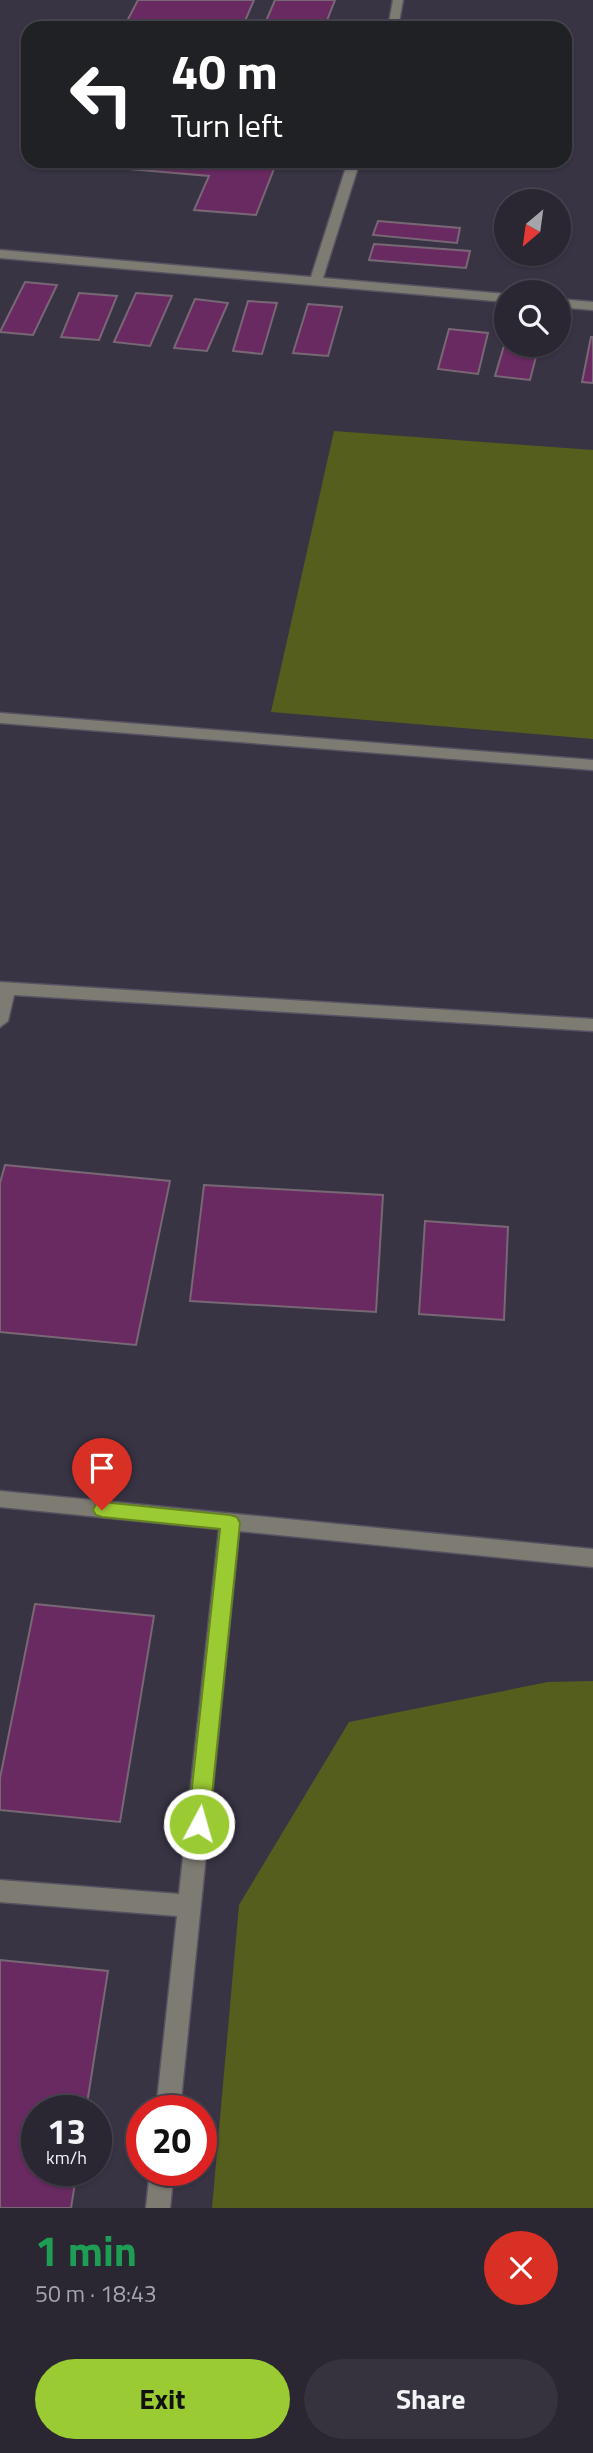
<!DOCTYPE html>
<html lang="en">
<head>
<meta charset="utf-8">
<style>
  body { margin:0; font-family:"Titillium Web",sans-serif; background:#36333f; color:#f1f3f6; height:100vh; display:flex; flex-direction:column; font-size:26px; white-space:nowrap }
  * { box-sizing:border-box; margin:0 }
  p { font-size:23px; color:#a5a5ac }
  .icon { flex:none; width:38px; height:38px; fill:none; stroke:currentColor; stroke-width:2; stroke-linecap:round; stroke-linejoin:round }
  .map { position:relative; height:2208px; overflow:hidden }
  .panel { display:flex; flex-direction:column; background:#2a2733; flex:1 }
  .panel>* { flex:none }
  .guide { position:absolute; left:21px; top:21px; width:551px; height:147px; border-radius:21px; box-shadow:0 2px 5px #0004,0 0 0 2px #46444e; background:#202124; color:#fff; overflow:hidden }
  .needle { width:46px; rotate:209deg }
  .tools { position:absolute; left:494px; top:189px; display:grid; gap:14px }
  .tools a { display:grid; place-items:center; width:77px; height:77px; border-radius:50%; background:#2a2733; box-shadow:0 2px 5px #0004,0 0 0 2px #46444e; font-size:35px }
  .speed { position:absolute; left:21px; top:2095px; display:flex; gap:14px; font-size:35px; font-weight:700; text-align:center }
  .speed>* { display:grid; place-content:center; width:91px; height:91px; border-radius:50%; background:#2a2733; box-shadow:0 2px 5px #0004,0 0 0 2px #46444e; line-height:1 }
  .speed small { font-size:18px; font-weight:400 }
  .speed .limit { border:10px solid #d22; background:#fff; color:#111 }
  .pin { position:absolute; display:grid; place-items:center; width:60px; height:60px; color:#fff; margin:-72px -30px; border-radius:50% 50% 50% 0; rotate:-45deg; box-shadow:0 0 7px #0007 }
  .pin .icon { rotate:45deg }
  .me { position:absolute; width:77px; margin:-38px; rotate:6deg; stroke-linejoin:round; filter:drop-shadow(0 0 5px #0008) }
  .turn { display:flex; align-items:center; gap:24px; height:147px; padding:0 35px; font-size:32px }
  .turn .icon { width:91px; height:91px; stroke-width:2.5 }
  .turn b { display:block; font-size:49px; line-height:60px }
  .round { display:grid; place-items:center; flex:none; width:74px; height:74px; border-radius:37px; background:#36333f }
  .headline { display:flex; align-items:center; justify-content:space-between; height:119px; padding:0 35px }
  h1 { font-size:42px; font-weight:700; line-height:52px; color:#1e9e55 }
  .action { display:flex; gap:14px; margin-top:auto; padding:14px 35px }
  .action a { flex:1; height:80px; border-radius:42px; background:#9bcb33; color:#111; font-size:28px; font-weight:700; line-height:80px; text-align:center }
  .action a+a { background:#36333f; color:#f1f3f6 }
  .map>svg:first-child { display:block }
  .green { fill:#565e1e }
  .building { fill:#692a61; stroke:#786774; stroke-width:2 }
  .lines { fill:none; stroke-linecap:round; stroke-linejoin:round }
  .minor-casing { stroke:#565261; stroke-width:3 }
  .minor { fill:#7e7b73; fill-rule:evenodd }
  .route { fill:#9bcb33; stroke:#658421; stroke-width:2 }
</style>
</head>
<body>
<div class="map">
<svg width="593" height="2208" viewBox="0 0 593 2208">
  <rect width="100%" height="100%" fill="#383444"/>
  <!-- green -->
  <path class="green" d="M334,431L593,450V739L271,712Z
    M593,1681V2208H212L239,1905L349,1722L548,1682Z"/>
  <!-- building -->
  <path class="building" d="M138,0H254L242,28L126,23Z
    M275,0H335L324,28H263Z
    M61,161H277L256,215L194,210L209,176L59,163Z
    M378,221L460,228L457,243L373,235Z
    M374,244L470,251L466,268L369,260Z
    M25,282L57,285L33,335L0,332Z
    M79,293L117,296L99,340L61,337Z
    M136,293L172,296L150,346L114,342Z
    M195,299L228,303L207,351L174,348Z
    M248,301L277,303L262,354L233,351Z
    M308,304L342,307L328,356L293,353Z
    M449,329L488,333L478,374L438,369Z
    M591,337H593V383L582,382Z
    M506,339V345H539L530,380L495,376Z
    M5,1165L170,1181L136,1345L0,1332V1183Z
    M204,1185L383,1195L376,1312L190,1301Z
    M425,1221L508,1227L504,1320L419,1314Z
    M35,1604L154,1616L120,1822L0,1810V1778Z
    M0,1960L108,1971L86,2110H37V2170H77L71,2208H0Z"/>
  <g class="lines">
    <!-- minor casing -->
    <g class="minor-casing">
      <path id="minor" d="M393,0H403L398,28H388Z
        M348,161H360L323,278L506,294V302L0,258V250L311,277Z
        M558,299L593,302V310L558,307Z
        M0,713L593,760V770L0,723Z
        M0,982L593,1019V1031L14,995L8,1021L0,1027Z
        M0,1491L593,1549V1567L239,1531L180,2110H156L177,1916L0,1902V1880L179,1894L219,1529L0,1507Z
        M150,2170H174L170,2208H146Z"/>
    </g>
    <!-- minor -->
    <use href="#minor" class="minor"/>
  </g>
  <!-- route -->
  <path class="route" d="M102,1502L230,1515L237,1517L240,1523L209,1824L206,1831L199,1833L191,1831L188,1824L220,1529L102,1517L96,1515L93,1510L96,1504Z"/>
</svg>
<div class="tools">
<a><svg class="needle" viewBox="-14 -14 28 28"><path d="M0-13l5 13h-10z" fill="#e53935"/><path d="M0 13l5-13h-10z" fill="#a5a5ac"/></svg></a>
<a><svg class="icon" aria-label="search" viewBox="0 0 24 24"><circle cx="10" cy="10" r="6"/><path d="M15 15l6 6"/></svg></a>
</div>
<div class="speed"><div>13<small>km/h</small></div><div class="limit">20</div></div>
<div class="pin" style="left:102px;top:1510px;background:#d93025"><svg class="icon" aria-label="arrive" viewBox="0 0 24 24"><path d="M6 21V4h12l-3 4 3 4H6"/></svg></div>
<svg class="me" style="left:199px;top:1824px" viewBox="-20 -20 40 40"><circle r="17" fill="#9bcb33" stroke="#fff" stroke-width="3"/><path d="M0-11L8 9 0 5-8 9z" fill="#fff"/></svg>
<div class="guide">
<div class="turn"><svg class="icon" aria-label="left" viewBox="0 0 24 24"><path d="M17 20v-9H6M10 6l-5 5 5 5"/></svg><div><b>40 m</b>Turn left</div></div>
</div>
</div>
<section class="panel">
<div class="headline"><div><h1>1 min</h1><p>50 m · 18:43</p></div><a class="round" style="background:#d93025;color:#fff"><svg class="icon" aria-label="close" viewBox="0 0 24 24"><path d="M6 6l12 12M18 6L6 18"/></svg></a></div>
<div class="action"><a>Exit</a><a>Share</a></div>
</section>
</body>
</html>
